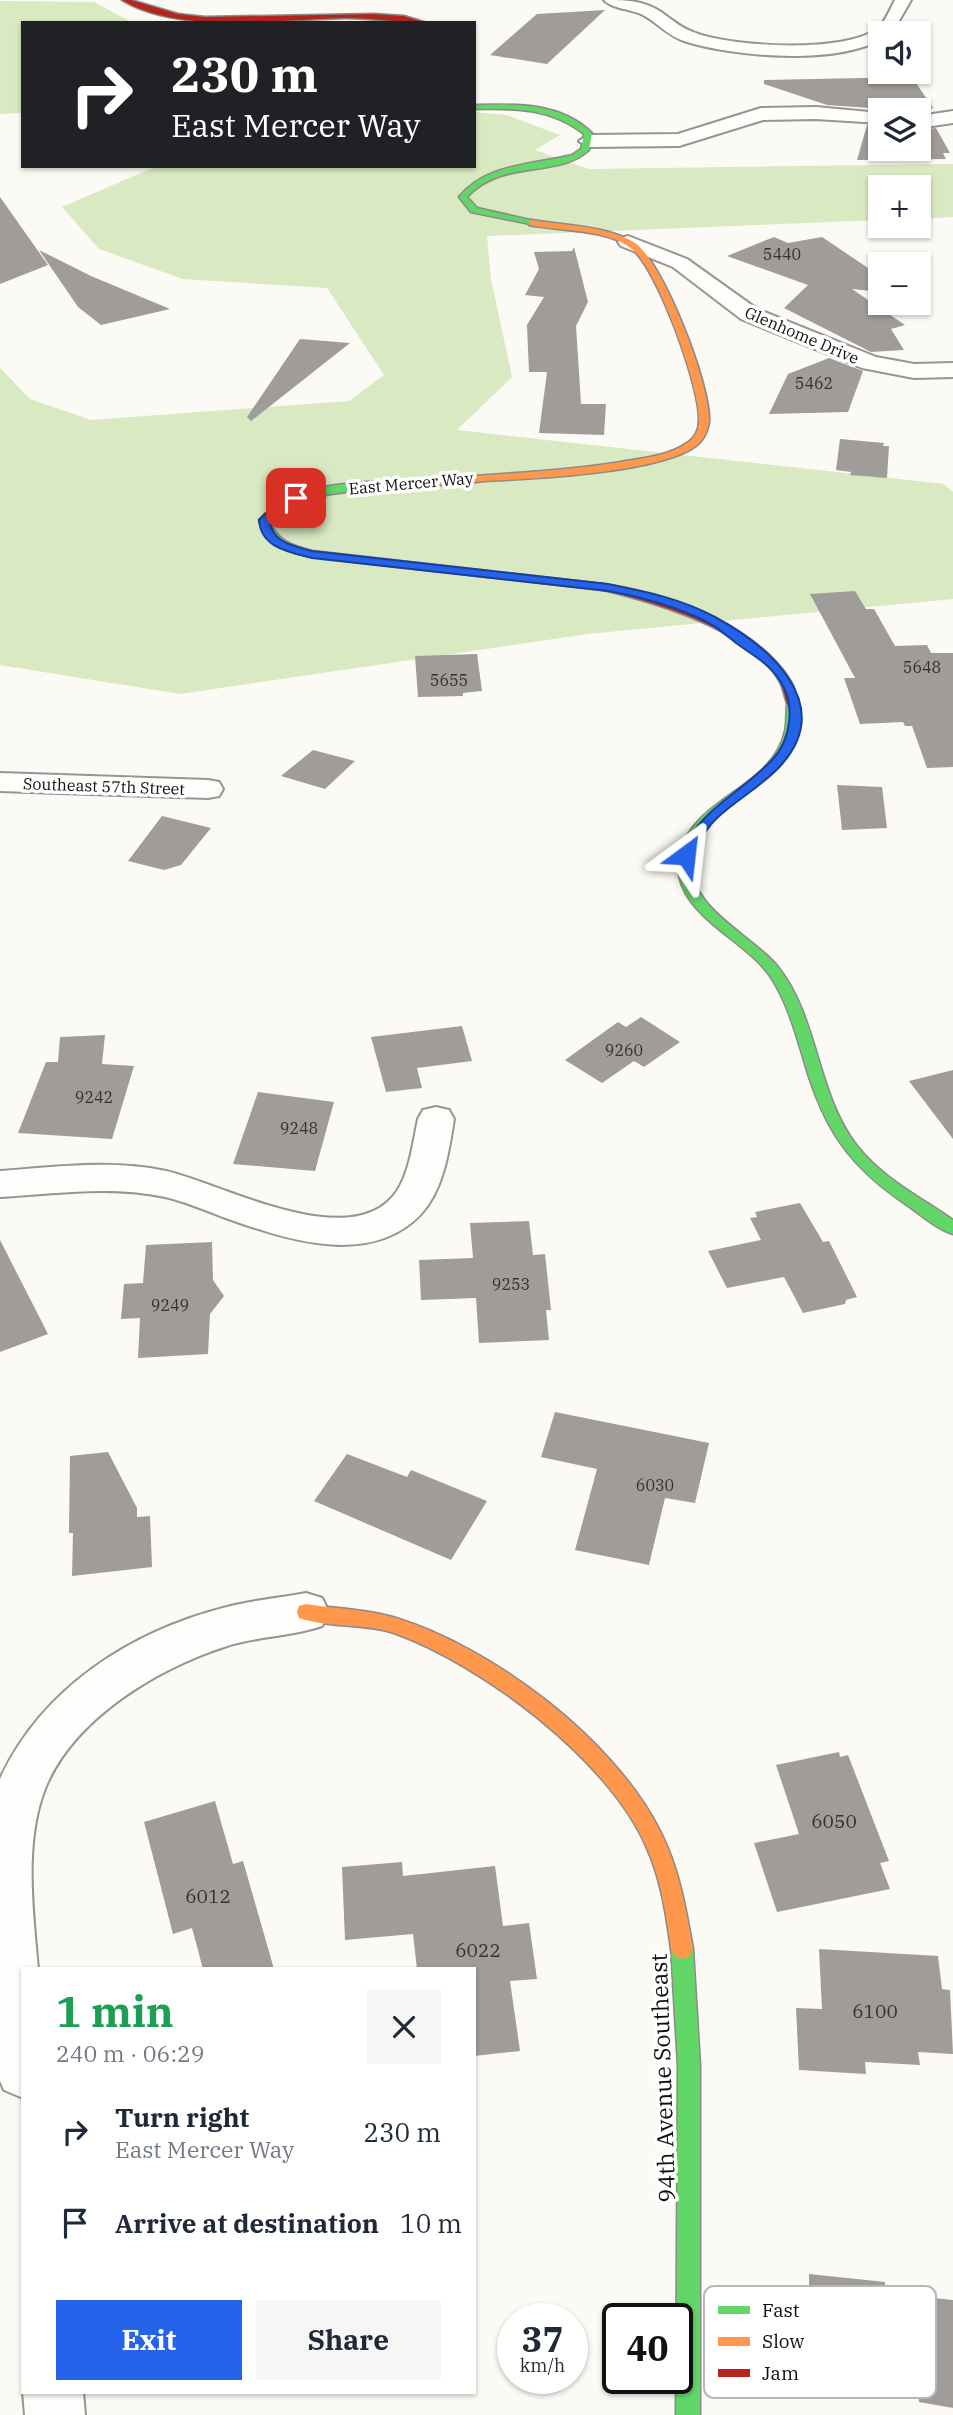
<!DOCTYPE html>
<html lang="en">
<head>
<meta charset="utf-8">
<style>
  body { margin:0; font-family:"IBM Plex Serif",serif; background:#f6f6f7; color:#1f2937; height:100vh; display:flex; flex-direction:column; font-size:26px; white-space:nowrap }
  * { box-sizing:border-box; margin:0 }
  p { font-size:23px; color:#747a83 }
  .icon { flex:none; width:38px; height:38px; fill:none; stroke:currentColor; stroke-width:2; stroke-linecap:round; stroke-linejoin:round }
  .map { position:relative; flex:1; overflow:hidden }
  .details { position:absolute; left:21px; top:1967px; width:455px; height:427px; display:flex; flex-direction:column; background:#fff; border-radius:0px; box-shadow:0 2px 5px #0004 }
  .details>* { flex:none }
  .hud { position:absolute; left:21px; top:21px; width:455px; height:147px; border-radius:0px; box-shadow:0 2px 5px #0004; background:#202124; color:#fff; overflow:hidden }
  .buttons { position:absolute; left:868px; top:21px; display:grid; gap:14px }
  .buttons a { display:grid; place-items:center; width:63px; height:63px; border-radius:0px; background:#fff; box-shadow:0 2px 5px #0004; font-size:35px }
  .speed { position:absolute; left:497px; top:2303px; display:flex; gap:14px; font-size:35px; font-weight:700; text-align:center }
  .speed>* { display:grid; place-content:center; width:91px; height:91px; border-radius:50%; background:#fff; box-shadow:0 2px 5px #0004; line-height:1 }
  .speed small { font-size:18px; font-weight:400 }
  .speed .limit { border:4px solid #111; border-radius:10px; background:#fff; color:#111 }
  .pin { position:absolute; display:grid; place-items:center; width:60px; height:60px; color:#fff; margin:-30px; border-radius:14px; box-shadow:0 4px 10px #0006 }
  .me { position:absolute; width:77px; margin:-38px; rotate:30deg; stroke-linejoin:round; filter:drop-shadow(0 0 5px #0008) }
  .turn { display:flex; align-items:center; gap:24px; height:147px; padding:0 35px; font-size:32px }
  .turn .icon { width:91px; height:91px; stroke-width:2.5 }
  .turn b { display:block; font-size:49px; line-height:60px }
  .round { display:grid; place-items:center; flex:none; width:74px; height:74px; border-radius:0px; background:#f6f6f7 }
  .head { display:flex; align-items:center; justify-content:space-between; height:119px; padding:0 35px }
  h1 { font-size:42px; font-weight:800; line-height:52px; color:#1e9e55 }
  .cta { display:flex; gap:14px; margin-top:auto; padding:14px 35px }
  .cta a { flex:1; height:80px; border-radius:0px; background:#2563eb; color:#fff; font-size:28px; font-weight:800; line-height:80px; text-align:center }
  .cta a+a { background:#f6f6f7; color:#1f2937 }
  ul { padding:0; list-style:none }
  li { display:flex; align-items:center; gap:21px; height:91px; padding:0 35px }
  li div { flex:1 }
  li b { display:block; font-size:26px }
  li em { font-style:normal }
  .map>svg:first-child { display:block }
  .forest { fill:#d9e9c1 }
  .building { fill:#a09c99 }
  .lines { fill:none; stroke-linecap:round; stroke-linejoin:round }
  .street-casing { stroke:#969592; stroke-width:4 }
  .fast-casing { stroke:#8c8b89; stroke-width:3 }
  .slow-casing { stroke:#8c8b89; stroke-width:3 }
  .jam-casing { stroke:#8c8b89; stroke-width:3 }
  .street { fill:#fffefd; fill-rule:evenodd }
  .fast { fill:#63d668; fill-rule:evenodd }
  .slow { fill:#ff974d; fill-rule:evenodd }
  .jam { fill:#b3261e; fill-rule:evenodd }
  .route { fill:#2563eb; stroke:#184099; stroke-width:2 }
  .labels { text-anchor:middle; dominant-baseline:central; stroke-width:7; stroke-linejoin:round; paint-order:stroke }
  .number-label { font-size:16px; fill:#333232 }
  .far-street-label { font-size:16px; fill:#0f0f0f; stroke:#fff }
  .near-number-label { font-size:19px; fill:#333232 }
  .near-street-label { font-size:23px; fill:#0f0f0f; stroke:#fff }
  .key { fill:#fff; stroke:#b7b7b7; stroke-width:2 }
  .key-label { font-size:19px; fill:#0f0f0f }
</style>
</head>
<body>
<div class="map">
<svg width="953" height="2415" viewBox="0 0 953 2415">
  <rect width="100%" height="100%" fill="#fcfaf4"/>
  <!-- forest -->
  <path class="forest" d="M0,1L94,2L133,23H23V113L0,114Z
    M474,112L507,115L560,135L535,150L588,169L953,164V217L919,219V187H880V220L487,236L491,279L512,377L457,430L944,484L953,492V599L588,634L180,694L0,665V368L30,399L91,420L349,401L384,375L327,288L183,279L99,249L62,207L157,166H474Z"/>
  <!-- building -->
  <path class="building" d="M605,10L547,64L490,55L537,14Z
    M912,77L933,108L925,109L927,112L827,105L764,84V80Z
    M867,125H880V149H919V130L936,128L950,153H943L946,159L857,160Z
    M0,197L48,265L0,284Z
    M774,237L788,243L822,237L880,276V292L852,289L905,325L891,329L904,350L871,352L784,308L808,285L727,256Z
    M574,247L588,302L576,326L581,404H606L604,435L539,433L547,372H529L527,325L544,297L525,295L539,269L534,252L572,251Z
    M39,250L91,276L170,309L101,325L78,307Z
    M300,339L350,343L251,421L247,417Z
    M829,358L863,371L848,412L769,414L788,374Z
    M840,439L884,443L883,446H889L887,478L850,475L851,472L836,470Z
    M855,591L866,609H874L895,646L927,645L931,653H953V767L927,768L912,726H905L903,722L860,724L844,678H855L810,594Z
    M477,654L482,691L463,693V696L418,697L415,656Z
    M313,750L355,761L325,789L281,776Z
    M837,785L882,787L887,828L842,830Z
    M162,816L211,828L181,865L164,870L128,861Z
    M641,1017L680,1042L644,1067L634,1061L602,1083L565,1060L618,1022L626,1027Z
    M462,1026L472,1061L417,1068L422,1088L386,1092L371,1037Z
    M105,1035L102,1064L134,1066L112,1139L18,1133L46,1062H58L60,1037Z
    M953,1070V1139L909,1081Z
    M258,1092L334,1102L315,1171L233,1164Z
    M800,1203L823,1242L829,1241L857,1297L846,1300L845,1304L803,1313L784,1277L727,1288L708,1251L761,1240L750,1218L757,1217L755,1212Z
    M529,1221L533,1255L545,1254L551,1310H546L549,1340L479,1343L476,1298L421,1300L419,1260L473,1258L470,1223Z
    M0,1240L48,1334L0,1352Z
    M212,1242L213,1280L224,1296L210,1314L208,1354L138,1358L140,1318L121,1319L124,1284L143,1283L146,1245Z
    M555,1412L709,1443L695,1503L665,1498L649,1565L575,1550L597,1469L541,1457Z
    M108,1452L137,1508V1517L150,1516L152,1567L72,1576L73,1533H69L70,1456Z
    M347,1454L407,1477L411,1470L487,1501L451,1560L314,1501Z
    M839,1752L840,1757L848,1755L889,1861L880,1863L890,1889L777,1912L754,1843L799,1834L776,1765Z
    M215,1801L233,1864L243,1861L274,1969H203L192,1928L173,1934L144,1822Z
    M402,1862L403,1876L495,1866L503,1926L529,1923L537,1979L510,1981L520,2051L474,2056V1969H417L413,1934L345,1940L342,1867Z
    M819,1949L938,1956L942,1989L950,1990L953,2054L918,2052L920,2065L865,2062L866,2074L799,2070L796,2008L822,2009Z
    M809,2274L885,2282V2293L953,2300V2408L919,2402L918,2390L882,2385V2368L810,2360Z"/>
  <g class="lines">
    <!-- street casing -->
    <g class="street-casing">
      <path id="street" d="M604,0C625,0 643,0 661,12C671,19 681,28 693,32C730,47 846,54 878,28C886,21 890,9 895,0H911L892,33H880V40C833,65 734,57 684,41C668,36 658,23 643,15C632,9 612,9 604,0Z
        M816,107L880,113V123L816,119L763,120L679,146L588,147L579,141L588,135L678,134L761,108Z
        M953,111V123L919,128V116Z
        M628,236L687,259L757,309L876,357L914,364L953,363V377L914,378L862,368L741,319L673,267L621,246L618,242L621,238Z
        M0,773L208,780L219,782L223,789L219,796L208,798L0,791Z
        M436,1107L449,1110L454,1119C449,1150 444,1189 421,1214C374,1264 297,1243 240,1223C215,1215 191,1203 165,1197C111,1185 54,1194 0,1197V1171C54,1167 112,1159 166,1171C223,1184 353,1256 397,1191C410,1171 413,1142 418,1119L423,1110Z
        M306,1593L322,1598L329,1612L322,1626C290,1637 256,1636 224,1647C157,1669 77,1717 47,1784C23,1839 33,1911 38,1969H23V2098L4,2090L0,2081V1779C42,1688 131,1631 227,1607C253,1600 280,1598 306,1593Z
        M23,2392H83L85,2415H25Z"/>
    </g>
    <!-- fast casing -->
    <g class="fast-casing">
      <path id="fast" d="M474,105C516,104 560,102 592,133L589,150C558,179 503,158 467,197L477,208L535,221V225L471,212L459,197C487,163 533,165 572,155L581,149L584,134C551,108 514,108 474,109Z
        M430,479L435,482L434,484C378,495 317,481 270,521C276,541 293,546 312,551L603,584L609,587L603,590L312,557C288,552 267,546 259,520C299,476 376,483 430,479Z
        M793,701L799,705C799,713 799,723 798,732C786,789 705,798 693,854C682,907 751,933 778,967C819,1019 816,1093 857,1146C882,1178 920,1197 953,1220V1234C936,1229 919,1213 904,1203C848,1165 824,1128 805,1064C796,1034 788,1003 770,976C744,937 666,911 680,853C694,797 773,788 785,731C787,723 786,713 787,705Z
        M682,1939L690,1942L693,1949L700,2065V2415H676L678,2065L671,1949L674,1942Z"/>
    </g>
    <!-- slow casing -->
    <g class="slow-casing">
      <path id="slow" d="M532,220C565,226 606,225 635,243C663,262 712,388 709,422C708,429 705,436 701,441C675,473 527,479 484,481C466,483 445,487 426,484L425,482L430,479C494,474 558,472 621,462C643,458 668,456 687,443C695,438 699,429 699,420C700,387 658,270 632,249C608,229 559,231 529,225V221Z
        M306,1604C336,1609 367,1609 396,1618C493,1648 614,1739 660,1831C679,1868 686,1909 693,1949L690,1956L682,1959L674,1956L671,1949C666,1914 661,1878 646,1846C608,1759 481,1664 394,1633C363,1623 329,1628 299,1618L297,1612L299,1606Z"/>
    </g>
    <!-- jam casing -->
    <g class="jam-casing">
      <path id="jam" d="M122,0H131L178,14L205,17L374,14L404,16L427,23C401,23 374,18 346,18C280,19 180,35 122,0Z
        M603,584C665,595 754,623 790,680C795,687 796,697 799,705L797,708H789C785,700 784,690 780,682C750,629 654,602 599,589V585Z"/>
    </g>
    <!-- street -->
    <use href="#street" class="street"/>
    <!-- fast -->
    <use href="#fast" class="fast"/>
    <!-- slow -->
    <use href="#slow" class="slow"/>
    <!-- jam -->
    <use href="#jam" class="jam"/>
  </g>
  <!-- route -->
  <path class="route" d="M296,495L301,498L300,500L284,507L270,521C272,543 294,546 312,551L608,584C644,591 682,599 715,617C767,645 836,702 782,764C764,785 737,799 717,818C704,830 699,844 691,858H681L680,855C701,807 738,796 772,760C791,740 796,704 780,681C770,664 751,654 736,643C726,635 716,626 705,621C675,606 641,597 608,591L312,558C289,552 261,548 259,520L276,503Z"/>
  <g class="labels">
    <!-- number labels -->
    <g class="number-label">
      <text x="782" y="254">5440</text>
      <text x="814" y="383">5462</text>
      <text x="922" y="667">5648</text>
      <text x="449" y="680">5655</text>
      <text x="624" y="1050">9260</text>
      <text x="94" y="1097">9242</text>
      <text x="299" y="1128">9248</text>
      <text x="511" y="1284">9253</text>
      <text x="170" y="1305">9249</text>
      <text x="655" y="1485">6030</text>
    </g>
    <!-- far-street labels -->
    <g class="far-street-label">
      <text transform="translate(802 335) rotate(23)">Glenhome Drive</text>
      <text transform="translate(411 483) rotate(-5)">East Mercer Way</text>
      <text transform="translate(104 786) rotate(2)">Southeast 57th Street</text>
    </g>
    <!-- near-number labels -->
    <g class="near-number-label">
      <text x="834" y="1821">6050</text>
      <text x="208" y="1896">6012</text>
      <text x="478" y="1950">6022</text>
      <text x="875" y="2011">6100</text>
    </g>
    <!-- near-street labels -->
    <g class="near-street-label">
      <text transform="translate(662 2078) rotate(-92)">94th Avenue Southeast</text>
    </g>
  </g>
  <!-- legend -->
  <rect x="704" y="2286" width="232" height="112" rx="10" class="key"/>
  <rect x="718" y="2306" width="32" height="8" fill="#63d668"/>
  <rect x="718" y="2337" width="32" height="9" fill="#ff974d"/>
  <rect x="718" y="2369" width="32" height="8" fill="#b3261e"/>
  <g class="key-label">
    <text x="762" y="2317">Fast</text>
    <text x="762" y="2348">Slow</text>
    <text x="762" y="2380">Jam</text>
  </g>
</svg>
<div class="buttons">
<a><svg class="icon" aria-label="sound" viewBox="0 0 24 24"><path d="M4 9h4l5-4v14l-5-4H4zM17 9q2 3 0 6"/></svg></a>
<a><svg class="icon" aria-label="layers" viewBox="0 0 24 24"><path d="M12 4l9 5-9 5-9-5zM3 14l9 5 9-5"/></svg></a>
<a>+</a>
<a>−</a>
</div>
<div class="speed"><div>37<small>km/h</small></div><div class="limit">40</div></div>
<div class="pin" style="left:296px;top:498px;background:#d93025"><svg class="icon" aria-label="arrive" viewBox="0 0 24 24"><path d="M6 21V4h12l-3 4 3 4H6"/></svg></div>
<svg class="me" style="left:686px;top:855px" viewBox="-20 -20 40 40"><path d="M0-17L14 15 0 8-14 15z" fill="#2563eb" stroke="#fff" stroke-width="4"/></svg>
<div class="hud">
<div class="turn"><svg class="icon" aria-label="right" viewBox="0 0 24 24"><path d="M7 20v-9h11M14 6l5 5-5 5"/></svg><div><b>230 m</b>East Mercer Way</div></div>
</div>
<section class="details">
<div class="head"><div><h1>1 min</h1><p>240 m · 06:29</p></div><a class="round"><svg class="icon" aria-label="close" viewBox="0 0 24 24"><path d="M6 6l12 12M18 6L6 18"/></svg></a></div>
<ul>
<li><svg class="icon" aria-label="right" viewBox="0 0 24 24"><path d="M7 20v-9h11M14 6l5 5-5 5"/></svg><div><b>Turn right</b><p>East Mercer Way</p></div><em>230 m</em></li>
<li><svg class="icon" aria-label="arrive" viewBox="0 0 24 24"><path d="M6 21V4h12l-3 4 3 4H6"/></svg><div><b>Arrive at destination</b></div><em>10 m</em></li>
</ul>
<div class="cta"><a>Exit</a><a>Share</a></div>
</section>
</div>
</body>
</html>
